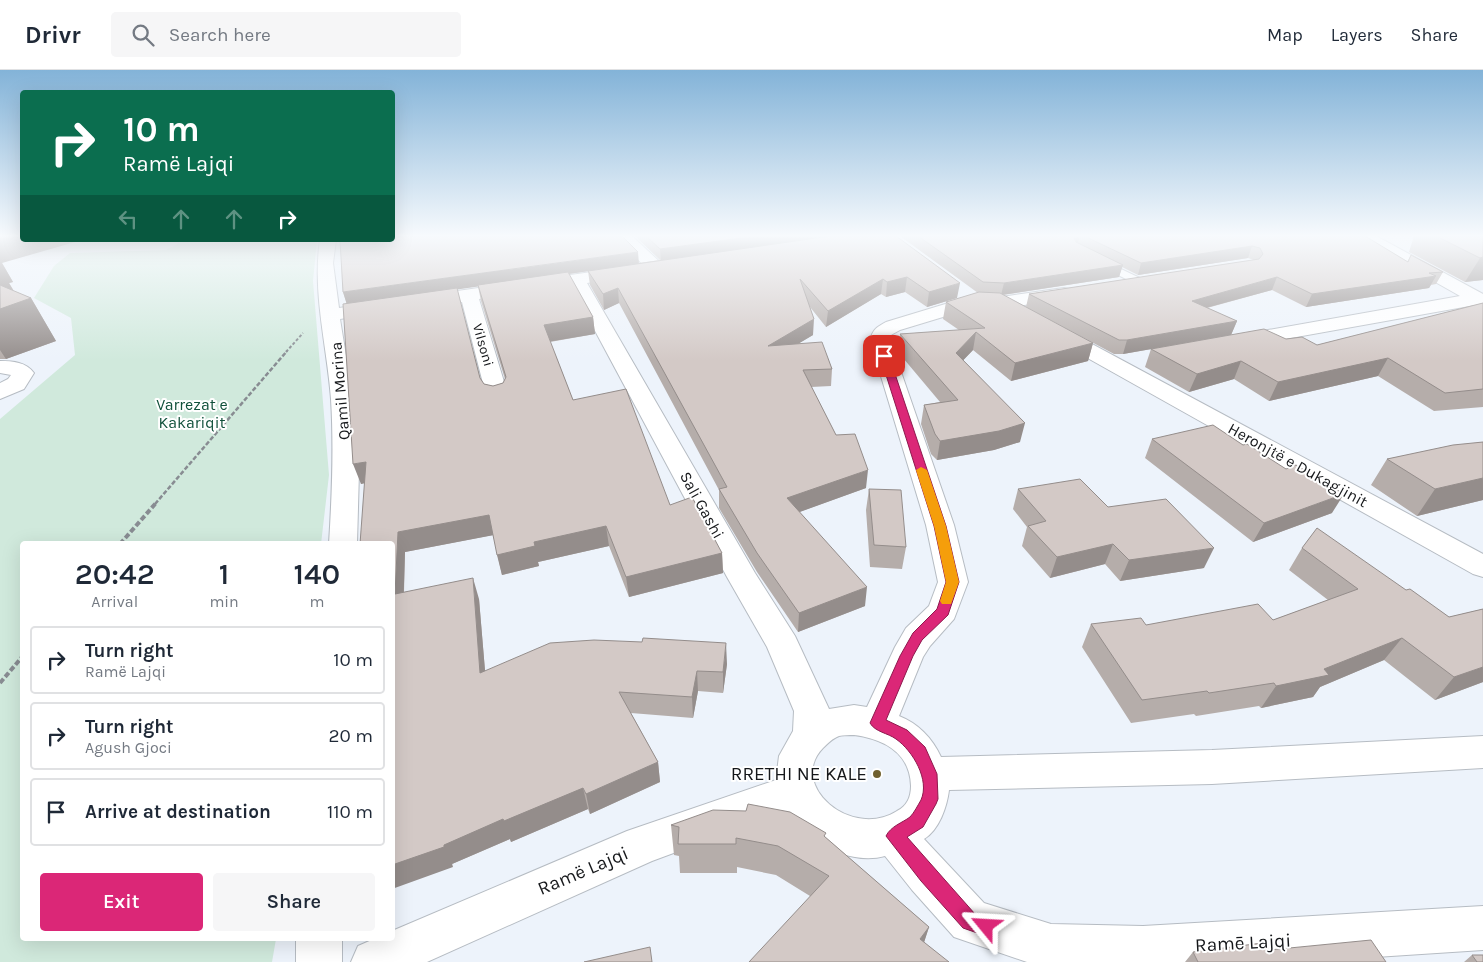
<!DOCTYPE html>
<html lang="en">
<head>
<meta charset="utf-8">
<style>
  body { margin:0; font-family:Karla,sans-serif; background:#f6f6f7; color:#1f2937; height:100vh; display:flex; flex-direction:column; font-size:19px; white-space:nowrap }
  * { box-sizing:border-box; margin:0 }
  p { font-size:16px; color:#747a83 }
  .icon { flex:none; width:28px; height:28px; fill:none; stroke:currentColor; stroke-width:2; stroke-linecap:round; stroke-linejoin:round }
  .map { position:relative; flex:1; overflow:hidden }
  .sheet { position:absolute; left:20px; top:471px; width:375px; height:400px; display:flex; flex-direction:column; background:#fff; border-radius:5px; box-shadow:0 5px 20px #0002 }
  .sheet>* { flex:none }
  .banner { position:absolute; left:20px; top:20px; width:375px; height:152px; border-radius:5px; box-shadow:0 5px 20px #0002; background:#0b6e4f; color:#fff; overflow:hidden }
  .pin { position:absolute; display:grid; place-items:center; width:42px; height:42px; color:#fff; margin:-21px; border-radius:10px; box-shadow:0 2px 8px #0006 }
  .me { position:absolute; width:55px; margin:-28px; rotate:297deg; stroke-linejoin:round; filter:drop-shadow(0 0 4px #0008) }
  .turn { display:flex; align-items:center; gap:18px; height:105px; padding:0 20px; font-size:22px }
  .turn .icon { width:65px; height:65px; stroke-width:2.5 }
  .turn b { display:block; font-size:35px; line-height:42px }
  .lanes { display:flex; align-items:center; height:48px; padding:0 20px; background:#0003; justify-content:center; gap:25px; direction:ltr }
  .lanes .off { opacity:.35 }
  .eta { display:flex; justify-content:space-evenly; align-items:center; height:85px; text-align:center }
  .eta b { font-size:30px; font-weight:600; line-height:35px }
  .button { display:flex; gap:10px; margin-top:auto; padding:10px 20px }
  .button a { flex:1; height:58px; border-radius:5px; background:#db2777; color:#fff; font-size:20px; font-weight:600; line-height:58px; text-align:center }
  .button a+a { background:#f6f6f7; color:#1f2937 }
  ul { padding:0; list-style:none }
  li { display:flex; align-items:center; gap:15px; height:68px; margin:0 10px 8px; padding:0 10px; border:2px solid #e0e1e3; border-radius:5px }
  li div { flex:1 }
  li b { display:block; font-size:19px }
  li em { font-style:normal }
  header { display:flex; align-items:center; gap:30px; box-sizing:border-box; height:70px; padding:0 25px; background:#fff; border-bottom:1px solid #e0e1e3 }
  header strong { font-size:24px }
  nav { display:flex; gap:28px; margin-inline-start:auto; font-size:18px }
  .search { width:350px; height:45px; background:#f6f6f7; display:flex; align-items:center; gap:12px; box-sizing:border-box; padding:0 18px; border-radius:5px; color:#747a83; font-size:19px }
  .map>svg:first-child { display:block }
  .green { fill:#d0e9dc }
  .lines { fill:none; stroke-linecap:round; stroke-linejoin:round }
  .service-casing { stroke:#b6bcc3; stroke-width:2 }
  .minor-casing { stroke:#b6bcc3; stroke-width:2 }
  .path-far2 { stroke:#888c92; stroke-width:2; stroke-dasharray:3 2; stroke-linecap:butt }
  .path-far1 { stroke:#888c92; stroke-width:2.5; stroke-dasharray:4.5 2; stroke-linecap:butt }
  .path { stroke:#888c92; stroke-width:4; stroke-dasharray:5.5 2.5; stroke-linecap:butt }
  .service { fill:#fff; fill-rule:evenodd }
  .minor { fill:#fff; fill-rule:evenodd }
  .wall { fill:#b5adaa; fill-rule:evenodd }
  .shaded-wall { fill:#948d8b }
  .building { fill:#d3c9c6; stroke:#948d8b }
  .route { fill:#db2777; stroke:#8e194d }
  .slow { fill:#f59e0b }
  .poi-dot { fill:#6f602e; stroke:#fff; stroke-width:2 }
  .labels { text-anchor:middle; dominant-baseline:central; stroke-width:4; stroke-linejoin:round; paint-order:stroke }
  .far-street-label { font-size:14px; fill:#15171a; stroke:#fff }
  .street-label { font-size:16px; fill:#15171a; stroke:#fff }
  .park-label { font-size:16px; fill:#11513b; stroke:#fff }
  .near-poi-label { font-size:19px; fill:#15171a; stroke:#fff; text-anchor:end }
  .near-street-label { font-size:19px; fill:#15171a; stroke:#fff }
</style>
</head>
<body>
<header>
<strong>Drivr</strong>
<div class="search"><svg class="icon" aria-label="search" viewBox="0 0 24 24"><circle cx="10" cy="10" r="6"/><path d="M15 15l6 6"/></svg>Search here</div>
<nav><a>Map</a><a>Layers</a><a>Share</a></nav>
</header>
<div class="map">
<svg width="1483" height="892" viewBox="0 0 1483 892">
  <rect width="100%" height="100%" fill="#edf3fb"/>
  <!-- green -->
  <path class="green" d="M185,170H317L313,211L329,405L321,474H22V869H276L272,892H0V349L75,285L71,248L34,228L54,196L70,183L166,180Z"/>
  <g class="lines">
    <!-- service casing -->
    <g class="service-casing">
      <path id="service" d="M1100,189L1144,210L1146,212L1144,214H1136L1096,194L1095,192Z"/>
    </g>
    <!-- minor casing -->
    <g class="minor-casing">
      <path id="minor" d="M615,166H632L662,194L665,198L662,202L656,203L650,202Z
        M1357,166H1376L1483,224V238L1475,235L1240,277L1233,275L1230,271L1233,267L1240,265L1460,226L1359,169Z
        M320,170H336L333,193L339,238L379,232L386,234L388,238L386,242L340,249L353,329L359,401L357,474H329C332,425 334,377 331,329C327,276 312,223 320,170Z
        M627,197L633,198L636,202L633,206L587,213L755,503L795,566L829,639L854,635L867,637L895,577L906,558L929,536L938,512L926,455L870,270C873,259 877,257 886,252L975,225L1001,227L1064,218L1070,219L1073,223L1070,227L1001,239L976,237L900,260L891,265L890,270L954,455L968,512L954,549L930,576L923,587L899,646C919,654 932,668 941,687L1212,680L1483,666V698L1212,714L949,720C947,737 939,760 924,769L984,833L1051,854L1143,856L1483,836V880L1299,892H1027L954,867L912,820L885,786C857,794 817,779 798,758C793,753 790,747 787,741L652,791L427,892H351L358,876L374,869H392V861L627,761L776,710L779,686L793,661L794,641L767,577L727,507L571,216L479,229L508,325L505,330L497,332L489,330L486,325L462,232L422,238L415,236L413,232L415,228L422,226ZM854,665C883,669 910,682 911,716C911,727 907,736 897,741C851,770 787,715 823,678C827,674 833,668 839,666C843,665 849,665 854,665Z
        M1057,257L1064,259L1483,484V507L1473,504L1050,267L1047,263L1050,259Z
        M0,291C13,291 26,292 34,303L24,319L0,329V313L8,309L11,305L0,303Z
        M296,869H342V892H296Z"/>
    </g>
    <!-- path-far2 -->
    <path class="path-far2" d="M286,282L303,263"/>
    <!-- path-far1 -->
    <path class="path-far1" d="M155,434L287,281"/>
    <!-- path -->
    <path class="path" d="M120,474L156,433
      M0,613L22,587"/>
    <!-- service -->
    <use href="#service" class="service"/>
    <!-- minor -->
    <use href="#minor" class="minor"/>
  </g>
  <!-- wall -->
  <path class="wall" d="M0,166L2,193L13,212L9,213L14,221L31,228L56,271L6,289H0Z
    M635,166H896L957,228L927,237L905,222L886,227L881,224L826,257L810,237L813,265L799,273L832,299L831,316L811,317L836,365L866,418L799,442L865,536L798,562L757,502L719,438V420L619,233L604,240L590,215L588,201L568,204L593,247L595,264L550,272L573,330L670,435L722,483L723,503L629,527L609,476L538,492L539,496L502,505L493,465L405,482L404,522L479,529L485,601L727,594L723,623L698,621L693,648L631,643L658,692L660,712L590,744L588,739L511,772L510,769L452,794L453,797L365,413L361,414L347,234L343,222L639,193L660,190ZM478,216L481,231L505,309L503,313L493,316L484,314L480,308L457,219Z
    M900,166H1365L1407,192L1411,185L1443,202L1436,214L1431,215L1429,218L1306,237L1272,220L1207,238L1237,251L1231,265L1123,284H1114L1028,238L1093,273L1088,291L1011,311L973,280L963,290L1020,372L994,380L937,390L931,384L921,354L924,335L940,332L898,282L900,264L959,260L943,249L946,232L978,223ZM1248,188L1254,190L1029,224L1026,237L1003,225L1119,207L1122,197L1138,205Z
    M1414,166H1483V210L1465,212L1409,182Z
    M1483,233V337L1434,341L1378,306L1269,331L1234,309L1189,322L1145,297L1151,279L1286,269L1317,275Z
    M1152,369L1332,443L1253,472L1145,388Z
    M1483,372V430L1417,446L1371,415L1387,389Z
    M869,419L906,477L902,499L870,497L866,440Z
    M1018,419L1108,437L1204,498L1120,511L1105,494L1050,508L1022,476L1027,457L1013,439Z
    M1302,478L1406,520L1449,547L1483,539V612L1435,630L1384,590L1320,617L1313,627L1261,638L1259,636L1196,646L1194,644L1131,653L1082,577L1091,554L1146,555L1273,550L1328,530L1289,500Z
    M671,755L825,767L929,857L924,872L810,826L776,805L737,797V803H680L679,786L674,785Z
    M1269,880L1386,892H1185L1193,882Z
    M1472,885L1483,892H1464Z"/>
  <!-- shaded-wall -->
  <path class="shaded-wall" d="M8,166H22V170H82L2,193L13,212L9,213L20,232L31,228L56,271L6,289L0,280V168Z
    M756,166H837L661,191L660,179Z
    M1077,166H1080L1077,175L1074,168Z
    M1252,176L1248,188L1138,205L1141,193Z
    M638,182L639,194L347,235L343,222Z
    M1483,187V210L1465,212L1480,188Z
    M1123,195L1119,207L1001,225L1004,213Z
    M1436,206L1429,218L1306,237L1312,224Z
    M907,207L905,222L886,227L887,212Z
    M1277,207L1272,220L1187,243L1192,231Z
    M883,209L881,224L826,257L828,241Z
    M960,213L957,228L927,237L929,222Z
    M618,218L619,233L604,240L603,224Z
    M593,247L595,264L547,272L544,255Z
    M814,249L813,265L768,292V276Z
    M1237,251L1231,265L1123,284L1127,270Z
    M976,262L973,280L953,301L956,283Z
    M1093,273L1088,291L1011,311L1015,293Z
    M1388,288L1378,306L1269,331L1278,312Z
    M1241,291L1234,309L1189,322L1197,304Z
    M1025,353L1020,372L994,380L937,390L940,371Z
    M366,392L373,411L361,414L353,394Z
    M868,400L866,418L786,447L787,428Z
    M1483,408V430L1417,446L1435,419Z
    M1344,424L1332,443L1253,472L1264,453Z
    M489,445L494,465L405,482L403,545L395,524L398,462Z
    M606,456L609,476L538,492L539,496L502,505L497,485L534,472Z
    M1113,474L1105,494L1050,508L1057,487Z
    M1214,478L1204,498L1120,511L1129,490Z
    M722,483L723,503L629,527L626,507Z
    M473,508L479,529L487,624L480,603Z
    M867,517L865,536L798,562L799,543Z
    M1402,568L1384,590L1320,617L1313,627L1261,638L1276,616L1324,599Z
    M726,573L727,594L723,623V602Z
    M1483,597V612L1435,630L1454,607Z
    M697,601L698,621L693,648L692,627Z
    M658,692L660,712L590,744L586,724Z
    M583,718L588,739L511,772L510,769L452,794L453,797L392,819V795L503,749Z
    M929,857L920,885V869Z"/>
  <!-- building -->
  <path class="building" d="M0,166H8L0,168Z
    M392,166H622L638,182L343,222L340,170H392Z
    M646,166H756L660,179Z
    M830,166H896L960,213L929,222L907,207L887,212L883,209L828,241L800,209L814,249L768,276L822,272L832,299L803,300L836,365L855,364L868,400L787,428L867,517L799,543L757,483L719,419L727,417L618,218L603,224L588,201Z
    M918,166H1077L1074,168L1076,172L1123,195L1004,213L983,212Z
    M1084,166H1365L1408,192L1411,185L1443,202L1429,203L1436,206L1312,224L1277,207L1192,231L1237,251L1127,270H1119L1029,224L1259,189L1263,184L1260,178L1252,176L1141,193Z
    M1436,166H1483V187L1480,188Z
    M568,202L593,247L544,255L573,330L626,319L670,435L692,427L722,483L626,507L606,456L534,472L535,476L497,485L489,445L398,462L395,524L473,508L480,603L550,573L594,570L642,572L643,568L726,573L723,602L697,601L692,627L619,622L658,692L586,724L583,718L504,751L503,749L444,775V777L392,795V474H360L366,392L353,394L343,234L457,218L480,308L484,314L493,316L503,313L506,307L478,215Z
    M0,215L31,228L0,239Z
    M979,222L1000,223L1093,273L1015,293L976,262L956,283L1025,353L999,361L940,371L935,364L924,335L958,330L900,264L985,258L946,232Z
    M1483,233V319L1445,323L1388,288L1278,312L1241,291L1197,304L1151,279L1264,259L1286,269L1302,267L1317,275Z
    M1213,355L1243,375L1247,374L1286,399L1296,395L1344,424L1264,453L1152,369Z
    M1483,372V408L1435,419L1387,389L1453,375Z
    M1080,409L1108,437L1166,429L1214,478L1129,490L1113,474L1057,487L1028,456L1046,451L1018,419Z
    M869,419L901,420L906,477L874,475Z
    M1317,458L1406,520L1410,519L1449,547L1483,539V597L1454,607L1402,568L1324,599L1329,605L1276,616L1274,613L1209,623L1207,621L1142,630L1091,554L1141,548L1146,555L1258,534L1273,550L1358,519L1302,478Z
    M748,734L790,742L826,763L824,766L929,857L920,869L949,892H749L829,806L778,776L736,768V774H678L679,757L671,755L713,740L746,741Z
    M1371,870L1386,892H1198L1193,882L1262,873H1265L1269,880Z
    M650,877L652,892H584Z
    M1472,885H1483V892H1477Z"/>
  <!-- sky -->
  <linearGradient id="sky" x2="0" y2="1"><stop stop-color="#83b3d8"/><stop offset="0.57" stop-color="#f7fafd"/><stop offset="1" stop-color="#f7fafd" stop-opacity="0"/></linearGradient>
  <rect width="1483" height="291" fill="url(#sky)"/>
  <!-- route -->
  <path class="route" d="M884,283L889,286L946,456L959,512L948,545L922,570L913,586L886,650L907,660L925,677L937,704L938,729L936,734L923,757L907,767L975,844L992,850L995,856L992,863L986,866L963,858L921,811L886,766C891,756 902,753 910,747C914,743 918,735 921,730C930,710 913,681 896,669C888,663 875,662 870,653L900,586L913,563L937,539L946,512L934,456L880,286Z"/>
  <!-- slow -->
  <path class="slow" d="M921,397L927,400L946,456L959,512L951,534H942L940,531L946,512L934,456L916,400Z"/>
  <!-- markers -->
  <circle class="poi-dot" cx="877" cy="704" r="5"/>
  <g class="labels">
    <!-- far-street labels -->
    <g class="far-street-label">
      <text transform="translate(483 275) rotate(74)">Vilsoni</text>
    </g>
    <!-- street labels -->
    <g class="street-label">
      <text transform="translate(340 321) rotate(-95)">Qamil Morina</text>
      <text transform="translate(1298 395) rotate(29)">Heronjtë e Dukagjinit</text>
      <text transform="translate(702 435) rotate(61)">Sali Gashi</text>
    </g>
    <!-- park labels -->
    <g class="park-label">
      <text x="192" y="334">Varrezat e<tspan x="192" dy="18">Kakariqit</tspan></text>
    </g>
    <!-- near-poi labels -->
    <g class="near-poi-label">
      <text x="867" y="704">RRETHI NE KALE</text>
    </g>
    <!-- near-street labels -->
    <g class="near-street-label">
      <text transform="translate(583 801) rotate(-23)">Ramë Lajqi</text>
      <text transform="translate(1243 873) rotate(-3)">Ramē Lajqi</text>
    </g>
  </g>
</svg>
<div class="pin" style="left:884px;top:286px;background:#d93025"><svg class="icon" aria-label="arrive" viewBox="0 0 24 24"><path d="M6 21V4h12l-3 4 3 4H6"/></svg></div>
<svg class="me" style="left:986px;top:856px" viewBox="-20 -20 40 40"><path d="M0-17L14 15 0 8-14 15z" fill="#db2777" stroke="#fff" stroke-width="4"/></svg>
<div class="banner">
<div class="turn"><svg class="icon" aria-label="right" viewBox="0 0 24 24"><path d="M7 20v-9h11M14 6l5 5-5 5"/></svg><div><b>10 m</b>Ramë Lajqi</div></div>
<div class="lanes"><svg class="icon off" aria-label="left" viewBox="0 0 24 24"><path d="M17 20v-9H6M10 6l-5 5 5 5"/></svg><svg class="icon off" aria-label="ahead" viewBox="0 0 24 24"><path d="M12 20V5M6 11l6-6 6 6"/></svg><svg class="icon off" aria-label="ahead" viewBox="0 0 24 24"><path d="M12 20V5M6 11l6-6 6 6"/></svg><svg class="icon" aria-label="right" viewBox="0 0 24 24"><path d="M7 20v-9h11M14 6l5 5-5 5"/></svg></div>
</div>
<section class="sheet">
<div class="eta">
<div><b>20:42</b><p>Arrival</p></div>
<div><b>1</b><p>min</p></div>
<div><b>140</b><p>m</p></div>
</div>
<ul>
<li><svg class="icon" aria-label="right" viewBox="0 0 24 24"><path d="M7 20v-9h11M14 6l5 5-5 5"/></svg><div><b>Turn right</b><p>Ramë Lajqi</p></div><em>10 m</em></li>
<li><svg class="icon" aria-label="right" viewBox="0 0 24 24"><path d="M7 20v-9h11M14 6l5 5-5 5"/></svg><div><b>Turn right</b><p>Agush Gjoci</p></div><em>20 m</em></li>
<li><svg class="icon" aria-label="arrive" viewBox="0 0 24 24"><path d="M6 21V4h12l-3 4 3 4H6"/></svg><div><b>Arrive at destination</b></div><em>110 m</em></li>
</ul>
<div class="button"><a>Exit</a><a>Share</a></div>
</section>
</div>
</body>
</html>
